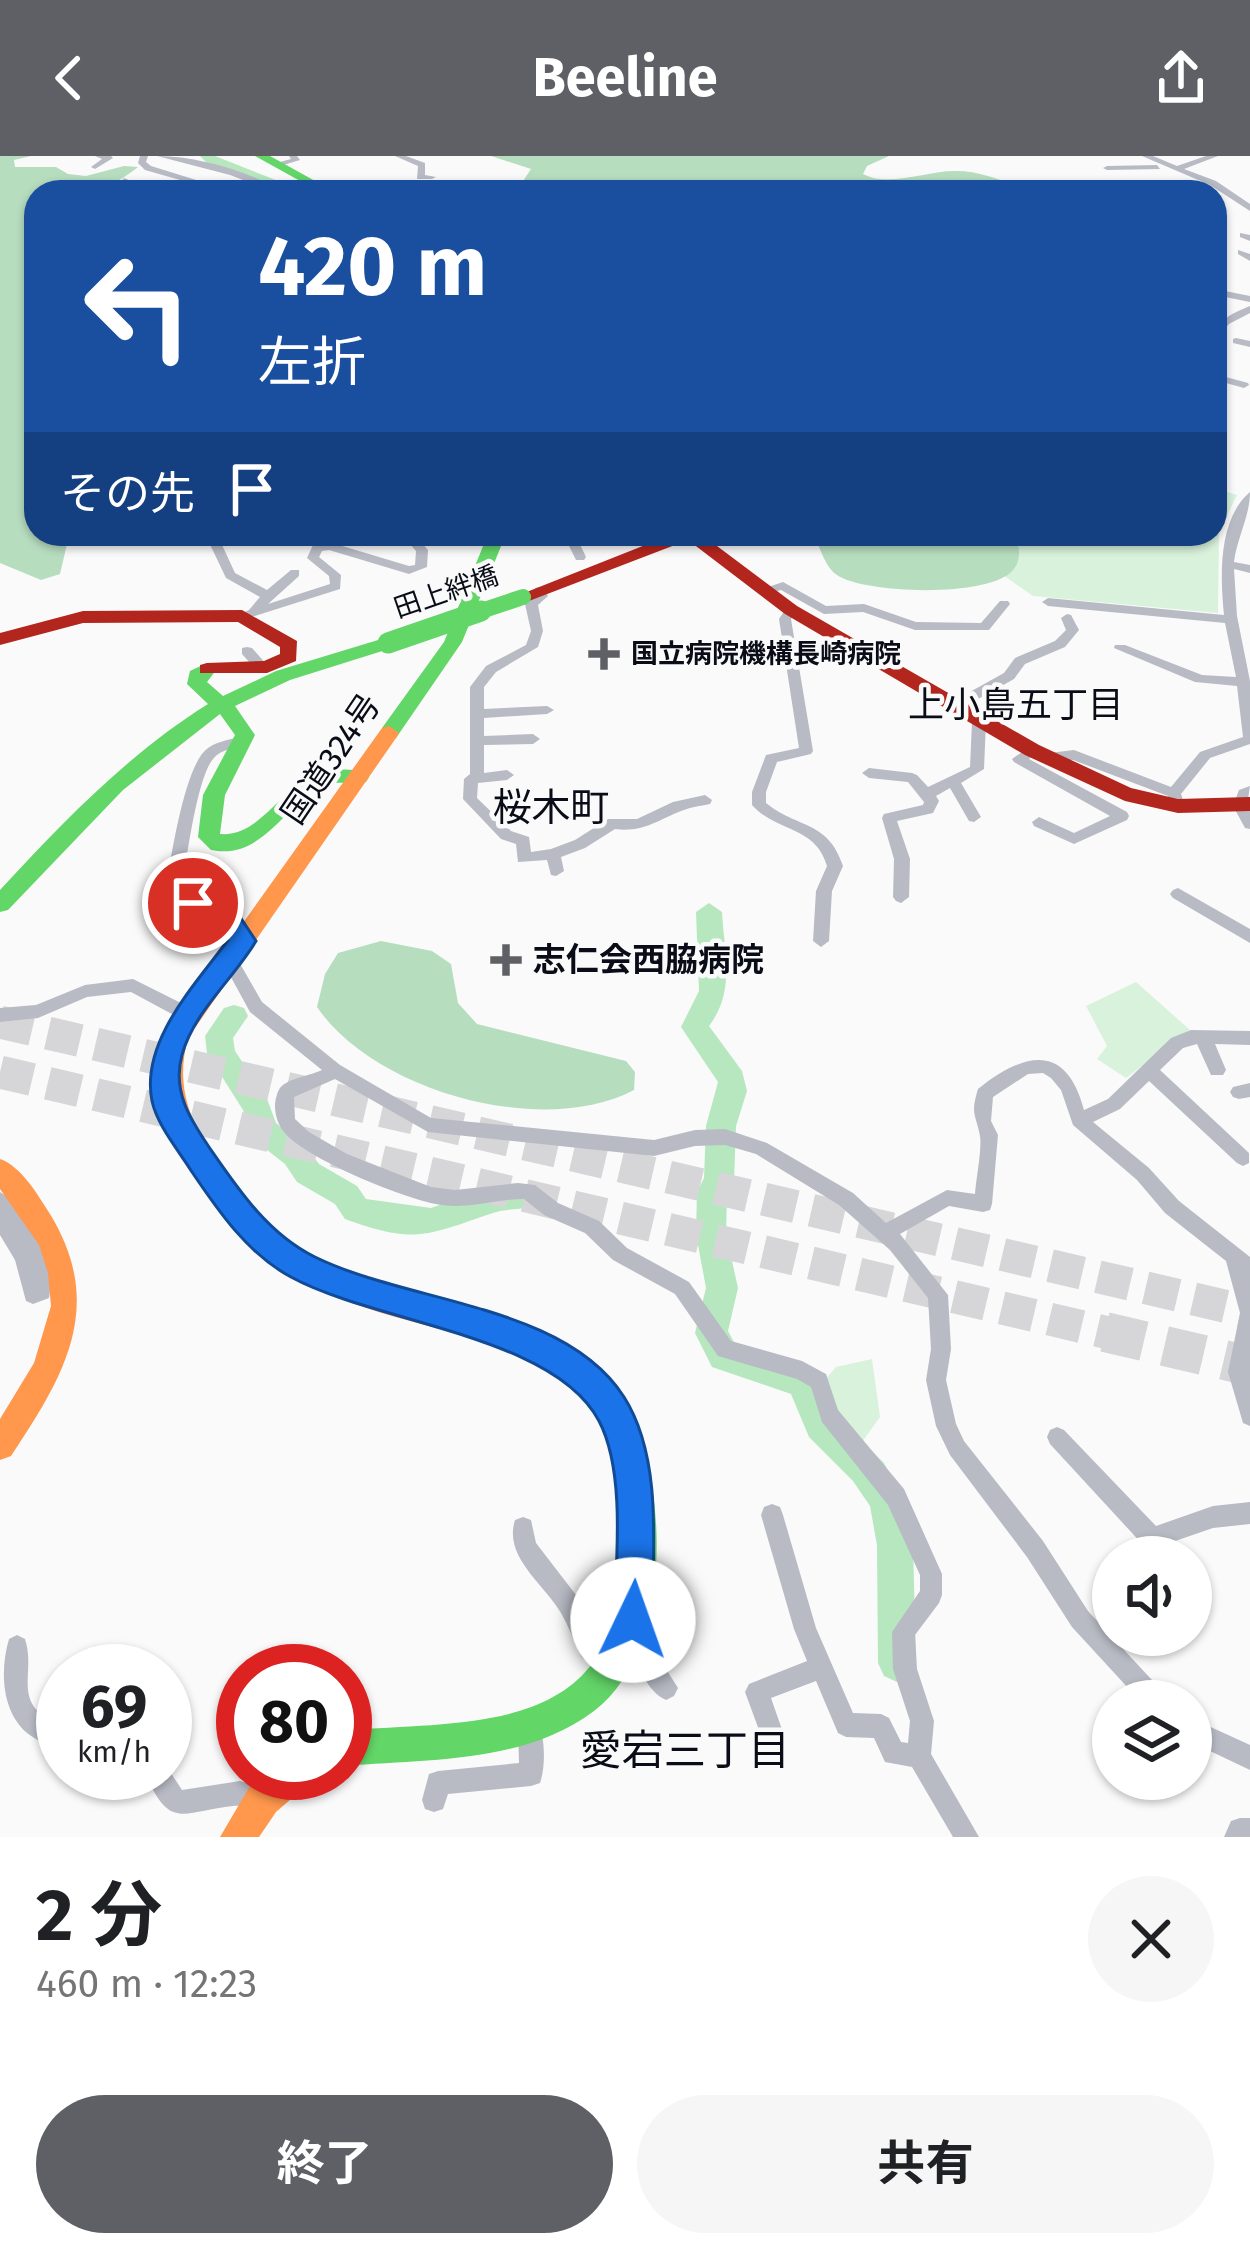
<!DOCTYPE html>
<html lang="ja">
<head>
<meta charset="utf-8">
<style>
  body { margin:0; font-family:"Fira Sans","Noto Sans JP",sans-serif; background:#f6f6f6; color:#202124; height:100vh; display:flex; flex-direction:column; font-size:45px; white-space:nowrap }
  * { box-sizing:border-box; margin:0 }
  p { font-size:39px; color:#757577 }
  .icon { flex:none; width:66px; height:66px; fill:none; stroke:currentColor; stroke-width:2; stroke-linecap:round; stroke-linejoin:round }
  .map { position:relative; height:1681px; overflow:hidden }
  .drawer { display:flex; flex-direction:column; background:#fff; flex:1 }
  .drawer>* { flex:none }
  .top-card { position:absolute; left:24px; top:24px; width:1203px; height:366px; border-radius:36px; box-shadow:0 3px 9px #0004; background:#1a4fa0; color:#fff; overflow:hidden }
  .fabs { position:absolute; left:1092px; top:1380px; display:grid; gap:24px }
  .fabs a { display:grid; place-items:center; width:120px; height:120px; border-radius:50%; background:#fff; box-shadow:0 3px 9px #0004; font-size:60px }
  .speed { position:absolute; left:36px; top:1488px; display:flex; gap:24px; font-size:60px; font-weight:700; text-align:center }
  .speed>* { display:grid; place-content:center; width:156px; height:156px; border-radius:50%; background:#fff; box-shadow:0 3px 9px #0004; line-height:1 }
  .speed small { font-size:30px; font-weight:400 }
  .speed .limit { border:18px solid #d22; background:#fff; color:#111 }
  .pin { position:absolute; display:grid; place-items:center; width:102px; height:102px; color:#fff; margin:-51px; border:6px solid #fff; border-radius:50%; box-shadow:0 3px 12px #0007 }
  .me { position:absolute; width:132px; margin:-66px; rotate:3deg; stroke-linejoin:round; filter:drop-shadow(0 0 9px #0008) }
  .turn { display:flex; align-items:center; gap:42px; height:252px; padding:0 36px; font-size:54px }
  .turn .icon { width:156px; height:156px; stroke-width:2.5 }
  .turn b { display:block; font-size:84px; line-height:102px }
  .then { display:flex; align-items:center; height:114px; padding:0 36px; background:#0003; gap:24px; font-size:45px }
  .round { display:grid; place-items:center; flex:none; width:126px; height:126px; border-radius:63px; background:#f6f6f6 }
  .summary { display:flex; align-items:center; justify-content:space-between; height:204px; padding:0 36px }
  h1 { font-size:72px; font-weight:700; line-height:90px }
  .button { display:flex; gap:24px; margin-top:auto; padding:24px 36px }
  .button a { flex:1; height:138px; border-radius:72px; background:#5e6066; color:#fff; font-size:48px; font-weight:700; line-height:138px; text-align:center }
  .button a+a { background:#f6f6f6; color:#202124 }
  header { display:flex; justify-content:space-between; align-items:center; height:156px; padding:0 36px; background:#5e6066; color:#fff; font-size:54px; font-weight:700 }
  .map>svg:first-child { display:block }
  .green { fill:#d8f2dc }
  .forest { fill:#b7ddbf }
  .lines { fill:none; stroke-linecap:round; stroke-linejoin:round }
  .river { fill:#b6e7bf; fill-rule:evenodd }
  .highway-tunnel-far1 { stroke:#d6d6d8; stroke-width:33; stroke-dasharray:33 16; stroke-linecap:butt }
  .highway-tunnel { stroke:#d6d6d8; stroke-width:40; stroke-dasharray:40 21; stroke-linecap:butt }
  .street { fill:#b8bbc4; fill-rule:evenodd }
  .fast { fill:#63d668; fill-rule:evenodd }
  .slow { fill:#ff974d; fill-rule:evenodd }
  .jam { fill:#b3261e; fill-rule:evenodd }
  .fast-bridge-far1 { stroke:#63d668; stroke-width:16 }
  .fast-bridge { stroke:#63d668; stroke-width:21 }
  .route { fill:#1a73e8; stroke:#114b97; stroke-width:3 }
  .poi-dot { fill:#5e6066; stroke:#fafafa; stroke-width:4.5 }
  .labels { text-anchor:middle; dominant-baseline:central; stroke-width:9; stroke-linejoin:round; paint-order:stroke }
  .far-street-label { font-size:27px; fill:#0a0d17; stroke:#fafafa }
  .far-poi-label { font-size:27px; font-weight:bold; fill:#0a0d17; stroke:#fafafa; text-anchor:start }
  .street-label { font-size:33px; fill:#0a0d17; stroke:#fafafa }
  .poi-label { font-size:33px; font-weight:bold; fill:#0a0d17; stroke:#fafafa; text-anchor:start }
  .neighbourhood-label { font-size:36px; fill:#0a0d17; stroke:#fafafa }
  .quarter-label { font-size:39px; fill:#0a0d17; stroke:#fafafa }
  .near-neighbourhood-label { font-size:42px; fill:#0a0d17; stroke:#fafafa }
</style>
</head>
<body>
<header><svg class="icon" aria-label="back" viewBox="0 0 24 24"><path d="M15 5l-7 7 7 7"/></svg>Beeline<svg class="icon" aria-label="share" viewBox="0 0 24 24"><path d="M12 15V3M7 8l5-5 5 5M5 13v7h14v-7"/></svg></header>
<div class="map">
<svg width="1250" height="1681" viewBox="0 0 1250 1681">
  <rect width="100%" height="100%" fill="#fafafa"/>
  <!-- green -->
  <path class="green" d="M1215,332L1237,339L1219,376L1218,457L1033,440L984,406L991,378H1215Z
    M1136,826L1190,874L1126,922L1097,903L1107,890L1086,850Z
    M872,1203L880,1261L862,1286L834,1254L824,1225L836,1211Z"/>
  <!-- forest -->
  <path class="forest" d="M0,0H31L14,4L15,11H56L68,18L86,20L124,10L138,11C102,40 82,36 36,36V378L67,388L60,418L41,424L0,407Z
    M491,0H889L867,10L863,18C889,32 928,14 957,15C982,15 1008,27 1031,36H488L523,25L531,13Z
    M813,378H1016C1019,390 1022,404 1013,414C991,442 864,438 837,419C824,410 820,390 813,378Z
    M381,785L432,795L451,808L458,847L477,868L626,905L635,916L634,934C543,982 375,936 317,851L325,818L338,797Z"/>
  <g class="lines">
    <!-- river -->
    <path class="river" d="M200,0H215L306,36H286L209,9Z
      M709,747L722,756C724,796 736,835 709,870L742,915L747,935L736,970L734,1025L727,1038L726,1078L738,1132L728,1175L735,1188L814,1215L833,1257L884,1307L904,1345L913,1389L916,1507L910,1520L897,1526L884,1520L878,1507L877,1389L870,1350L853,1325L809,1281L791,1238L712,1211L695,1177L706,1132L696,1078L697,1036L704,1022L706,970L718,926L681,871L699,835L696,756Z
      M234,849L244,852L248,860L233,882L235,895L267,943L276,967L305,990L319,1008L357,1030L366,1043L431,1052L499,1028L531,1032L535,1041L531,1050C518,1055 506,1052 493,1057C427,1079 416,1089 345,1063L335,1048L297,1026L285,1008L253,983L243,954L207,897L205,880L224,852Z"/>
    <!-- highway-tunnel-far1 -->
    <path class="highway-tunnel-far1" d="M0,866L1250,1156
      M0,916L1117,1179"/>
    <!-- highway-tunnel -->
    <path class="highway-tunnel" d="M1105,1176L1250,1210"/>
    <!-- street -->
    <path class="street" d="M95,0H111L113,2L95,13L91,11L102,3Z
      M140,0H148L146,6L151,10L235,36H222L145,14L138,7Z
      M157,0C199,0 249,16 285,36H274L230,19Z
      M289,0H297L300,4L280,10V6L291,3Z
      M395,0H406L425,7V19L436,21L432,23H417L418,10Z
      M1142,0H1153L1177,10L1206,0H1218L1184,13L1216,25L1250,48V55L1210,29Z
      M1157,9L1160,13L1107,14L1103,12L1107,10Z
      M124,22L153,34L154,36H143L121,26Z
      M1240,77L1250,79V85L1240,81Z
      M1238,94L1250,98V105L1238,98Z
      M1215,133L1250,140V146L1215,139Z
      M1250,150V157L1229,168L1215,184C1215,164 1233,157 1250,150Z
      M1236,182L1250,185V191L1233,187V183Z
      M1215,218L1248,227L1249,229L1244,232L1215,224Z
      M1250,336C1250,360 1237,382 1234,406L1250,409V417L1234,413L1237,460L1250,525V588L1210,602L1181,638L1184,647L1177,652L1172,651L1168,640L1073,604H1041V598L1074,594L1171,631L1200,596L1243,581L1237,530L1195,526L1114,492L1115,489H1125L1202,519L1236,521L1225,467L1048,450L1042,446L1048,442L1224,459C1220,420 1218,363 1250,336Z
      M205,378H217L235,417L267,434L291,414H299V420L268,448L330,428L329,420L307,402L313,389L329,386L409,410L415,409L416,395L401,378H414L428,394L427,411L409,418L329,394L322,395L319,401L341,419L340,433L242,464L236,460L249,454L260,441L226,422Z
      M563,378H575L586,401L584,404H576Z
      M944,378H967L984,384L978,388Z
      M783,426L826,450L864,448L916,466L981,467L1000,445H1008L1010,448L989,474H915L863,456L824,458L781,434L762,439L756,435Z
      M539,431L543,432L548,440L538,449L543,475L538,491L496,516L484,531V553L547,550L554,554L547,558L484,562V580L533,578L540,583L533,588L484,589V617L507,614L514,619L507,624L478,627L477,642L511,675L529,681L531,696L551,693L575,684L608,663H637L673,646L705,639L712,644L710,648C700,650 691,651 681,655C658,664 642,677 615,673L585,692L561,701L564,715L556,720L551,719L547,704L518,706L516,688L501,683L463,643L464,623L470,618V531L486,510L526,489L531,475L525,448L535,439V432Z
      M791,450L797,454L791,463L813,595L811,598L777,606L766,636V647C798,673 828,664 843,710L832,735L829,785L821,791L813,785L816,735L827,710C815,669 777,677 752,649V636L766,599L799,592L779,463L787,451Z
      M1067,458L1071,459L1079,474L1065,491L1025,508L1014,523L960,553H950V547L1004,517L1015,502L1055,485L1066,474L1061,462Z
      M247,491L252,492L267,509V515H257L242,498V492Z
      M979,562L986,566L984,613L961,627L981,661L974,666L969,665L950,632L936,640L939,645L933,657L897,665L910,703L909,741L901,747L896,745L893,741L894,703L882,662L884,658L923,649L924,646L908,626L869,622L862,617L869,612L912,617L917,619L928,631L970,611L972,566Z
      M244,580L251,585L249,588C237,591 221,593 213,603C198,621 188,693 184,718L198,743L233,757L250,785L242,791L236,789L221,765L188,751L168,718C173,691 186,607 208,592C218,585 232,583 244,580Z
      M1032,589L1039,594L1029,603L1127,656L1129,660L1127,664L1074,688L1034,670L1032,666L1039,661L1074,677L1110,660L1014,606L1012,603Z
      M1250,630L1247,650L1250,655V673L1245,672L1233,650L1239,634Z
      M1178,732L1250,773V787L1173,742L1170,738L1173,734Z
      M229,797L235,799L262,846L340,909L431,962L654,984L695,974L725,973L767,987L853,1037L886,1067L947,1034L975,1038C976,1022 982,995 980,980C976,958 970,959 978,933C1023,897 1066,885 1084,954L1108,943L1171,882L1191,874L1250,875V889L1215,888L1226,914L1223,919H1211L1197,888L1183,892L1160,914L1249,997V1007L1243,1010L1237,1007L1149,925L1120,953L1093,966L1149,1012L1179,1045L1250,1101V1270L1243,1267L1228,1216L1240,1157L1226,1105L1165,1057L1137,1024L1073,969L1061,934L1051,922L1043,917L1028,918L993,941L991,965L998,979L992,1048L990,1054L983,1056L949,1050L900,1078L948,1139L951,1193L946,1224L956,1268L964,1285L1043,1385L1088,1455L1164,1537L1168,1545H1140L1072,1471L1027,1401L950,1299L936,1270L926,1224L931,1193L928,1142L890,1094L839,1049L756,998L725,989L695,990L654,1000L428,976L335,923L294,941L295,963L309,976L347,998L431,1031L455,1034L518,1027L535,1029L558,1047L599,1065L627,1092L689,1126L731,1185L802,1205L826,1218L838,1254L904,1333L942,1418V1439L939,1447L915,1479L917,1513L934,1565L931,1598L979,1681H953L912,1611L885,1606L874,1582L846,1581L838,1577L816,1525L771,1542L786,1585L782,1593L774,1597L766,1593L745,1536L749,1528L807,1505L794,1473L761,1359L764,1351L772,1348L780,1351L783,1359L816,1472L853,1557L881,1558L889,1562L901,1586L908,1587L910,1565L893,1513L892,1476L920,1435V1419L888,1349L822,1266L811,1231L797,1223L718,1200L675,1138L613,1104L585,1077L544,1059L524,1043C497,1043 469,1053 442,1049C408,1045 304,1002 284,976C278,969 275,959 275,950C275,945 277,936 280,932C288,922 310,920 322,914L250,856L221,803Z
      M133,823L195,854L197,859L195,864H183L131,836L87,841L38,862L0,866V852L36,849L85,829Z
      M1250,927V941L1239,943L1233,941L1230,936L1233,931Z
      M0,1036C27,1051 56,1112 49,1142L33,1148L26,1145L15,1104L0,1079Z
      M1057,1271L1064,1274L1156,1370L1213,1350L1250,1346V1368L1213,1372L1152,1393L1144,1390L1050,1288L1047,1281L1050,1274Z
      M523,1361L531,1364L536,1387L576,1439L592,1473C605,1458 613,1446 634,1455L637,1463L636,1467L653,1473L657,1499L678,1532L674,1540L666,1544C648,1536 635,1509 634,1489L623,1485L621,1474L598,1502L590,1506L582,1502C575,1487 569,1471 561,1457C544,1428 503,1401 515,1364Z
      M17,1479L25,1483C37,1519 8,1549 63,1570V1594C50,1590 37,1585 27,1577C1,1555 0,1513 9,1483Z
      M530,1561L538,1565C545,1581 546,1610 540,1627L531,1630L448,1638L443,1653L434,1656L425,1653L422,1644L429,1618L438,1615L519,1607L518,1573L522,1565Z
      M1191,1562L1250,1589V1614L1191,1586Z
      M165,1608L182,1634L240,1625L272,1634L275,1643L272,1652C258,1656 248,1648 233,1650C183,1655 170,1676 145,1617H165Z
      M1240,1662H1250V1681H1224L1231,1665Z"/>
    <!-- fast -->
    <path class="fast" d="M255,0H270L335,36H320Z
      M488,378H506L462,486L396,582H382V572L444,486Z
      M388,481L397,487L395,491L290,524L235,550L255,579L225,639L220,678C273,682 286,598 366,616L369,621L366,626C354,629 340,624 327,629C285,645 264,705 211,694L198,681L203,639L235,579L220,558L123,634L8,754L0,756V734C64,665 128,598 208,548L187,528L190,515L207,507L214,509L217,513L207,526L223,540L276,515Z
      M531,1173C564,1186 599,1207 619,1238C671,1317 675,1494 594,1555C523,1608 428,1603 345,1610V1574C484,1565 624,1577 622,1393C622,1352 621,1304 602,1267C591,1245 571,1227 552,1214C539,1205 523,1201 516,1187L521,1177Z"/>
    <!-- slow -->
    <path class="slow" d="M389,570L399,577L396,582L188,882C175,929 189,965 216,1003C237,1033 259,1064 289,1087C361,1140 459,1145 541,1177L546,1187L541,1197L531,1201C446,1168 349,1161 273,1107C237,1081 209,1040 186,1002C160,962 146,917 168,872L382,572Z
      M0,1003C21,1010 38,1039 50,1058C106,1150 65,1219 11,1300L0,1304V1263L34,1207L51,1150L48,1117L39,1089L0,1033Z
      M266,1617H311L306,1630L276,1656L259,1681H220L250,1630Z"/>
    <!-- jam -->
    <path class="jam" d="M673,378H701L797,450L1039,589L1131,632L1178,643L1250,641V655L1178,657L1125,645L1025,599L785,458L688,384L529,445L523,446L514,441Z
      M242,454L297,485L296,505L267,517H200V509L207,507L264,505L280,498V491L238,466L83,467L0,489V477L83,455Z"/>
    <!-- fast-bridge-far1 -->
    <path class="fast-bridge-far1" d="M472,458L523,441"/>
    <!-- fast-bridge -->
    <path class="fast-bridge" d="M388,487L481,455"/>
  </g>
  <!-- route -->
  <path class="route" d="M193,738L236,755L256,785C234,822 193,857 182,899C172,935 190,963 209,991C238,1033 268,1078 315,1101C408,1147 565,1148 624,1241C663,1302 653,1394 652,1464L647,1477L633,1483L620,1477L614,1464C616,1407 626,1316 599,1265C554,1179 375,1167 291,1121C248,1098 219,1056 192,1016C179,995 157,969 152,945C140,885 196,828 228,784C214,762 193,765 180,747L184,740Z"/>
  <!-- markers -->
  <g class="poi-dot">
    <path d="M598 480h12v12h12v12h-12v12h-12v-12h-12v-12h12z"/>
    <path d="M500 786h12v12h12v12h-12v12h-12v-12h-12v-12h12z"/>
  </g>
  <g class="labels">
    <!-- far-street labels -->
    <g class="far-street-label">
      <text transform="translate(446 436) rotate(-19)">田上絆橋</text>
    </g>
    <!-- far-poi labels -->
    <g class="far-poi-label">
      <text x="631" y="498">国立病院機構長崎病院</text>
    </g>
    <!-- street labels -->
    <g class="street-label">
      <text transform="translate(331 603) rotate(-56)">国道324号</text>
    </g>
    <!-- poi labels -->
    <g class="poi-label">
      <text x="533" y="804">志仁会西脇病院</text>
    </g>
    <!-- neighbourhood labels -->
    <g class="neighbourhood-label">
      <text x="1016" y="549">上小島五丁目</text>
    </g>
    <!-- quarter labels -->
    <g class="quarter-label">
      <text x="551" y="652">桜木町</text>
    </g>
    <!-- near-neighbourhood labels -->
    <g class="near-neighbourhood-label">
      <text x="685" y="1595">愛宕三丁目</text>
    </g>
  </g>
</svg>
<div class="fabs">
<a><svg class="icon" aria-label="sound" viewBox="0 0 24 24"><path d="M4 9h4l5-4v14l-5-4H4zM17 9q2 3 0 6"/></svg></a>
<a><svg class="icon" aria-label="layers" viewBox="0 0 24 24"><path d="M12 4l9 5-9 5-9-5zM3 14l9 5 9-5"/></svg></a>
</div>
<div class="speed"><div>69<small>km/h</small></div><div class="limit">80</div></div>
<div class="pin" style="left:193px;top:747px;background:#d93025"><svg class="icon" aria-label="arrive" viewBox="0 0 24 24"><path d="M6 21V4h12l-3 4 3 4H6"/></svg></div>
<svg class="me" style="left:633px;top:1464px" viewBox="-20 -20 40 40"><circle r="19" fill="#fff"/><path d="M0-13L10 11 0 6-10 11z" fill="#1a73e8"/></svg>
<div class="top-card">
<div class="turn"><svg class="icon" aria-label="left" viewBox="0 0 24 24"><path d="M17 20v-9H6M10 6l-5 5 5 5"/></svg><div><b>420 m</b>左折</div></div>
<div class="then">その先<svg class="icon" aria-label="arrive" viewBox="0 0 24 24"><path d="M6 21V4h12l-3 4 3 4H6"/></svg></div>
</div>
</div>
<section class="drawer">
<div class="summary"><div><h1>2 分</h1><p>460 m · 12:23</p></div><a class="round"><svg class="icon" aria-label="close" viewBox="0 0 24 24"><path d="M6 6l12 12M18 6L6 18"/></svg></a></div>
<div class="button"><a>終了</a><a>共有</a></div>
</section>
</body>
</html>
